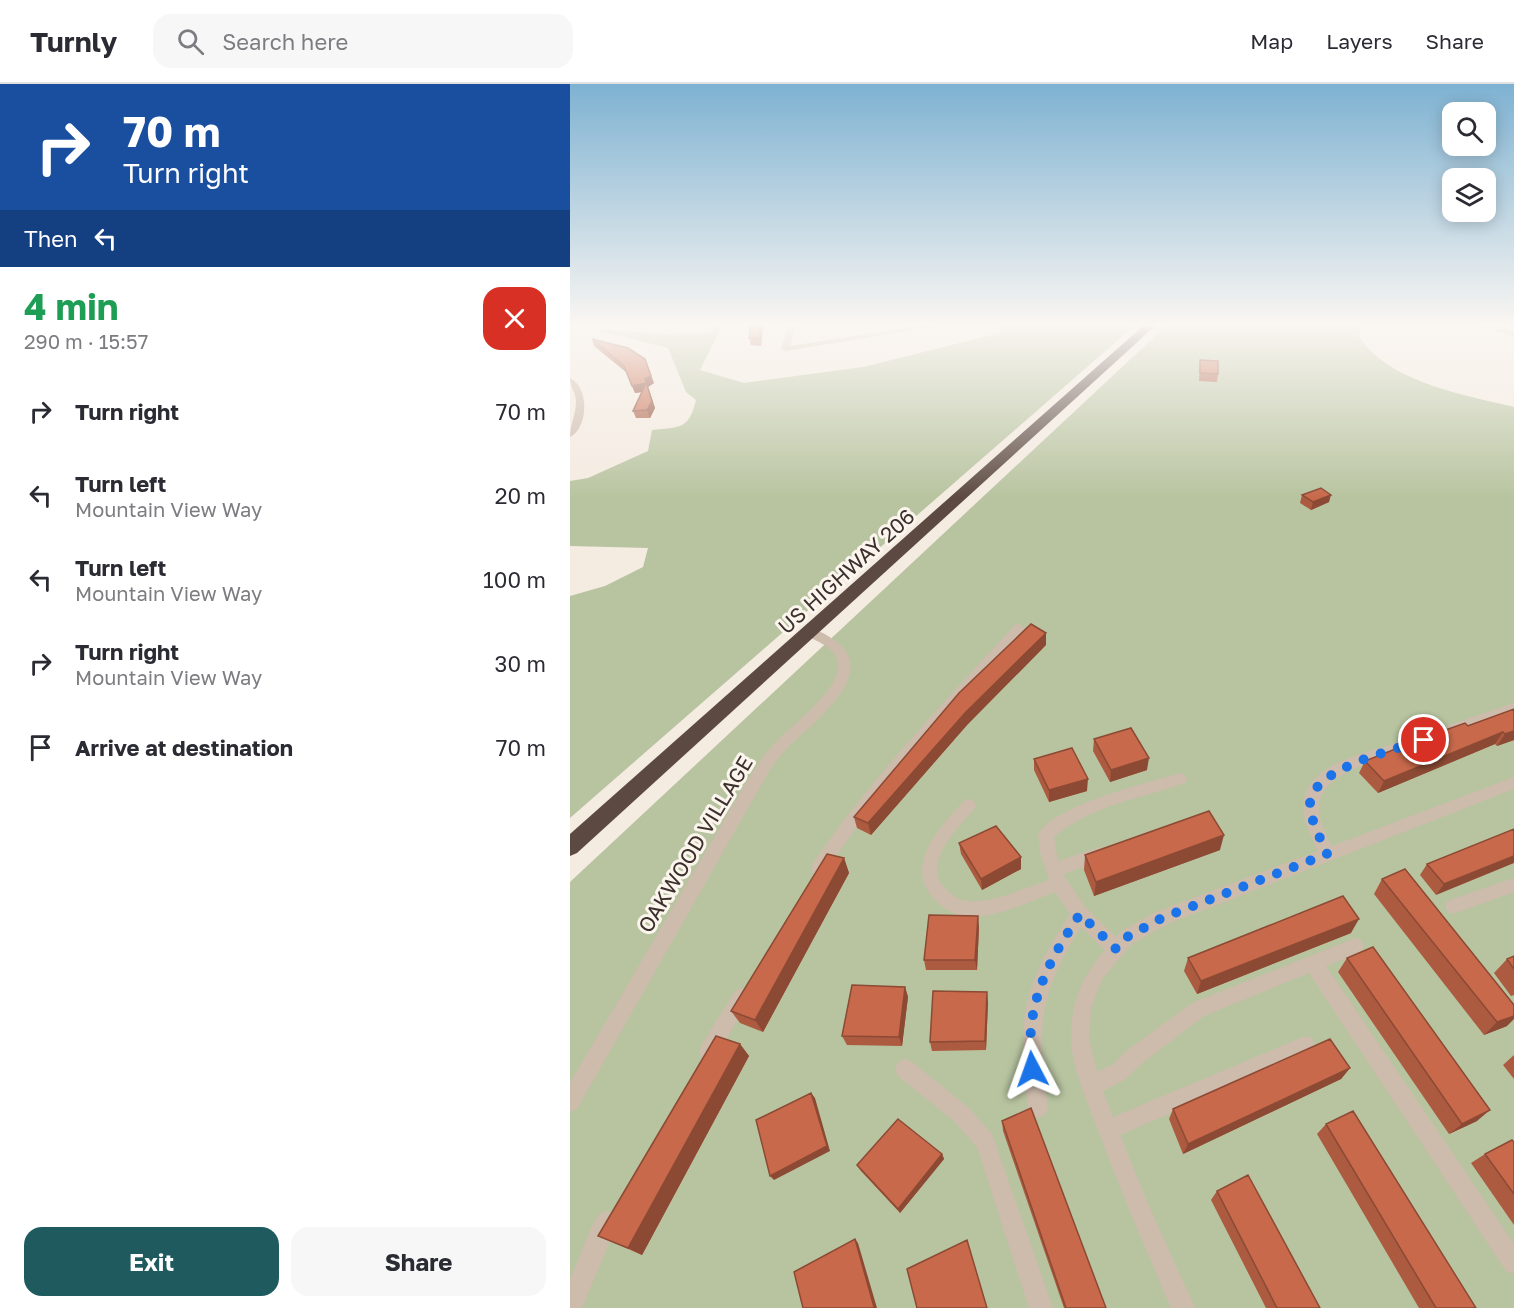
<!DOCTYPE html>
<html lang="en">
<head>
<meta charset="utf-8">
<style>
  body { margin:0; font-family:"Golos Text",sans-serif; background:#f7f7f7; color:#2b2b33; height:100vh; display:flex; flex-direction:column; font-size:22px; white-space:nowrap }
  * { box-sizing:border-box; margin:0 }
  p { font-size:20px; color:#7c7c81 }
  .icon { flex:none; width:33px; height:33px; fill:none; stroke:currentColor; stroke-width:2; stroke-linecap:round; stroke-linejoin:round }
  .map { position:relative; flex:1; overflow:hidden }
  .side { display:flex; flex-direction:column; background:#fff; width:570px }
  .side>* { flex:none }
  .guide { background:#1a4fa0; color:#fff; overflow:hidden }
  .tools { position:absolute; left:872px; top:18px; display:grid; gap:12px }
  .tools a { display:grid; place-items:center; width:54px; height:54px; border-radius:12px; background:#fff; box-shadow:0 3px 15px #0003; font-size:30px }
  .pin { position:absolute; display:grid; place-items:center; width:51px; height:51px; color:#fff; margin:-26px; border:3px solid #fff; border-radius:50%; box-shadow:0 2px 6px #0007 }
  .me { position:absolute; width:66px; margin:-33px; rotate:356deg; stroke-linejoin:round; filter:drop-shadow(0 0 4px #0008) }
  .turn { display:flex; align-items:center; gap:21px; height:126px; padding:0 24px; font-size:27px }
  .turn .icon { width:78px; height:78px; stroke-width:2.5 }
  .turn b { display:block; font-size:42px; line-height:51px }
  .then { display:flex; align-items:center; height:57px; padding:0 24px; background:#0003; gap:12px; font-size:22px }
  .round { display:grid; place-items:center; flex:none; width:63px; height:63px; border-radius:18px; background:#f7f7f7 }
  .overview { display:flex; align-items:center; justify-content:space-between; height:102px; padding:0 24px }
  h1 { font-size:36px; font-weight:700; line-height:45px; color:#1e9e55 }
  .primary-button { display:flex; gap:12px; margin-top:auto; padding:12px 24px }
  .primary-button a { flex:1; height:69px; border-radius:18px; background:#1f5a5e; color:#fff; font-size:24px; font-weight:700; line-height:69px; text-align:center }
  .primary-button a+a { background:#f7f7f7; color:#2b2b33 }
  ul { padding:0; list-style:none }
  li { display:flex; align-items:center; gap:18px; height:84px; padding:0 24px }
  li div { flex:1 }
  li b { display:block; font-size:22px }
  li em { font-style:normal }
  header { display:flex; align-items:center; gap:36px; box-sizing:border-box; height:84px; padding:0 30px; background:#fff; border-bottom:2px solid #e1e1e2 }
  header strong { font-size:28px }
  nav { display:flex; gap:33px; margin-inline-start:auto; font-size:21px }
  .search { width:420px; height:54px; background:#f7f7f7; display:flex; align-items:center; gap:15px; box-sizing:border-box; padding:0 21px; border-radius:18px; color:#7c7c81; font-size:22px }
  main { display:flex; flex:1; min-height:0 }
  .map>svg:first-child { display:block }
  .green { fill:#b8c4a0 }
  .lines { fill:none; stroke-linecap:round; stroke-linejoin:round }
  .street { fill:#cdbbac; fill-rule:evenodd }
  .highway { fill:#5c4a42; fill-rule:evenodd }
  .wall { fill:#ac5a40 }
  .shaded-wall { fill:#8c4a34 }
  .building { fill:#c8694b; stroke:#8c4a34; stroke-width:1.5 }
  .route { stroke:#1a73e8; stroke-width:10; stroke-dasharray:0 18 }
  .labels { text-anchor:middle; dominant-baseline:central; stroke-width:6; stroke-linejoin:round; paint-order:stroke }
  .street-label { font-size:21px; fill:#3b302b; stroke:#fbf5ee }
</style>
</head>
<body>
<header>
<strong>Turnly</strong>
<div class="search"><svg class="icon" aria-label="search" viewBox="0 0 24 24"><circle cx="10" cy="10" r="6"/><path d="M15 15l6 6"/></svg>Search here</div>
<nav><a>Map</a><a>Layers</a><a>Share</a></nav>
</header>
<main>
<section class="side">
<div class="guide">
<div class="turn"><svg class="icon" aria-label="right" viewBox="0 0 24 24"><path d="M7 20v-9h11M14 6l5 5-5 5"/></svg><div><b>70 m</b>Turn right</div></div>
<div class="then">Then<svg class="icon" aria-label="left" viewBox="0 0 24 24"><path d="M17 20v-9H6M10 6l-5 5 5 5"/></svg></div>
</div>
<div class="overview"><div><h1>4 min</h1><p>290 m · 15:57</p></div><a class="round" style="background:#d93025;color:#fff"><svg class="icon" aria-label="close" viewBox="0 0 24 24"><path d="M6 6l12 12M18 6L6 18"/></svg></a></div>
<ul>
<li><svg class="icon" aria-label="right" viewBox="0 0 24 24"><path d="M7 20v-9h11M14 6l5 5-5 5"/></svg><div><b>Turn right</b></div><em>70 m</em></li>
<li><svg class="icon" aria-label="left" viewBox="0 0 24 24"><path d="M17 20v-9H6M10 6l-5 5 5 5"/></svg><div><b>Turn left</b><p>Mountain View Way</p></div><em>20 m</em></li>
<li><svg class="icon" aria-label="left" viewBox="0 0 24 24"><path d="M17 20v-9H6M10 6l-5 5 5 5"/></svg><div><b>Turn left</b><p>Mountain View Way</p></div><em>100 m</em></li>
<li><svg class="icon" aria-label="right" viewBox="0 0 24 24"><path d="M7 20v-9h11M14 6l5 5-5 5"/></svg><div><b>Turn right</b><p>Mountain View Way</p></div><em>30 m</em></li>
<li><svg class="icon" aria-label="arrive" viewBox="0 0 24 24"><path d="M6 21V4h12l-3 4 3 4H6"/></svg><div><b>Arrive at destination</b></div><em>70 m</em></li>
</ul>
<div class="primary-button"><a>Exit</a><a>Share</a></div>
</section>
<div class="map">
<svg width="944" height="1224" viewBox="0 0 944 1224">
  <rect width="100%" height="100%" fill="#f4ebe1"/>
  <!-- green -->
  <path class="green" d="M143,242H152L130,286L174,299L293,283L430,249V242H564L0,734V512L35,502L73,483L78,464L0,462V397L18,394L78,367L82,346C109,343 119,346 126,316L116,308L98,264L22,245L95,250L140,249Z
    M596,242H791L789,252C817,298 895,311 944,323V1224H0V798Z"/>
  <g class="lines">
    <!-- street -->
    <path class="street" d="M218,242H226L220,262L348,242H370L215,267L211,265Z
      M911,242H924L944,248V253Z
      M0,294C20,304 18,344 0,353C0,341 6,330 6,318C6,309 0,303 0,294Z
      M449,540L455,544L453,547C384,625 313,701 255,789L249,791L243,789L241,784L243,779C302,693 374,618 445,541Z
      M239,544C252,547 265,555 274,565C300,596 241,641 221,660C212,669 204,679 198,689L7,1025L0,1028V999L176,699C185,684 194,670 206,658C223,639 275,604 267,576C263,562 246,557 235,551L233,548Z
      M944,619V629L881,651L876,650L874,646L876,642Z
      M829,658L834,660L836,664L834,668C809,676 750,689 749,722C748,736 756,750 762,762L944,693V705L598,840L563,859L532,895L521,925L519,956L527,988L542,981L556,967L622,919L785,854L791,856L794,862L791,868L756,882L944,1160V1190L936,1187L739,889L634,932L570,981L556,995L533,1007L543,1033L735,952L742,954L744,961L742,968L550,1051L579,1122L625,1224H601C576,1165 550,1106 528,1046C518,1020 501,981 501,953C501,919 512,892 535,866L511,843C467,913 467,944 478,1024L475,1031L468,1034L461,1031L458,1024C447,937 451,904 500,830L485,808C459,818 430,832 401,833C387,833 373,825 364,815C333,781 370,743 394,717L399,715L404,717L407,721L404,725C388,744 351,779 375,804C382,811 389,817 399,817C425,819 454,804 479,796L470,768L468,751C483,721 578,699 610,689L615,691L617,695L615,699C571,714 520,722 484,753L488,777L530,763L536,765L538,770L536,775L493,790L515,823L546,853L551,847L586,828L748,767C742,754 733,738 733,722C735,679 797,669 829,658Z
      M944,794V808L883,830L877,827L875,822L877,817Z
      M171,904L177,907L180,913L177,919L146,974L139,977L132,974L129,967L132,960L165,907Z
      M335,975L342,978L399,1024L422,1050L483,1224H459L407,1063L385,1038L328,992L325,985L328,978Z
      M37,1127L45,1130L48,1138L12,1224H0V1196L21,1144L29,1130Z"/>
    <!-- highway -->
    <path class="highway" d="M573,242H585L7,769L0,772V750Z"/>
  </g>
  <!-- wall -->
  <path class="wall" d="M193,242L191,262L181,261L179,254L180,248L178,243Z
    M22,255L84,299L78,303L85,324L80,334H66L63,327L72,308L65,309L57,289L24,262Z
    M630,276L648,290L647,298L629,297Z
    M732,411L759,418L741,426L730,419Z
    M476,561L397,641L301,751L287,744L284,733Z
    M944,625V656L927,662L925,660L808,709L789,689L795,677Z
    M524,655L577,686L540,698L523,667Z
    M464,675L517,707L479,718L464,686Z
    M944,745L866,811L850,791L857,780Z
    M389,759L451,785L412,806L391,770Z
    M650,766L524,812L514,786L515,771Z
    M274,774L279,789L193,948L170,939L161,927Z
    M812,795L937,942L914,951L804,810Z
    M409,843L407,886H356L354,876Z
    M781,849L627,910L614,887L618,874Z
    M944,872V911L941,912L924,889L937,875Z
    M777,874L907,1037L879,1050L768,888Z
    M335,903L338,913L332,962L277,961L272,952Z
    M418,918L416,966L362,967L360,958Z
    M170,960L179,972L72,1171L28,1152Z
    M944,971V995L933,981Z
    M780,984L771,995L613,1070L599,1035L603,1025Z
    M432,1037L536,1224H494L433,1047Z
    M756,1040L906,1224H849L747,1050Z
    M944,1058V1141L901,1079L915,1070Z
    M372,1070L374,1075L330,1129L290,1086L287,1081Z
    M647,1107L750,1224H696L641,1116Z"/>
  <!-- shaded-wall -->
  <path class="shaded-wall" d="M190,242H193L191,262L189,255Z
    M75,275L84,299L78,303L85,324L80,334L77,326L75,295Z
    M76,299L78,307L65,309L62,302Z
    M761,411L759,418L741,426L743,418Z
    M476,549V561L397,641L301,751L298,739L395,629Z
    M944,647V656L927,662L935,650Z
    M933,648L925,660L808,709L814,697Z
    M579,674L577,686L540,698L541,686Z
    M518,695L517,707L479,718V706Z
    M654,751L650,766L524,812L526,798Z
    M944,772V779L866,811L874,800Z
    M451,773V785L412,806L411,795Z
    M274,774L279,789L193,948L185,936Z
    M408,832L409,843L407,886L405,876Z
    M789,835L781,849L627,910L631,897Z
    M335,903L338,913L332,962L329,953Z
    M417,908L418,918L416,966L415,957Z
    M944,932V935L937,942L914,951L927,938Z
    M170,960L179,972L72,1171L58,1164Z
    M780,984L771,995L613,1070L618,1060Z
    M241,1009L245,1014L260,1067L204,1096L200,1092Z
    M920,1026L907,1037L879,1050L892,1040Z
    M372,1070L374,1075L330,1129L328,1125Z
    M285,1155L288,1159L307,1224H303Z"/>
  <!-- building -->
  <path class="building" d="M179,242H190L189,255L179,254L181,243Z
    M22,255L58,264L75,275L81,292L75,295L82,317L77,326L63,327L76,299L62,302L54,282Z
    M630,276L648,277V290L630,289Z
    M751,404L761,411L743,418L732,411Z
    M461,540L476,549L395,629L298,739L284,733L389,609Z
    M944,625V647L935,650L933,648L814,697L795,677L853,654L895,639L898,642Z
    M561,644L579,674L541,686L524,655Z
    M502,664L518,695L479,706L464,675Z
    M639,727L654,751L526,798L515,771Z
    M426,742L451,773L411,795L389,759Z
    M944,745V772L874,800L857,780Z
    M257,770L274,774L185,936L161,927Z
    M835,785L944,921V932L927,938L812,795Z
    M773,812L789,835L631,897L618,874Z
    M359,831L408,832L405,876H354Z
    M803,863L920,1026L892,1040L777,874Z
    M944,872V885L937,875Z
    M282,901L335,903L329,953L272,952Z
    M363,907L417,908L415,957L360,958Z
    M146,952L170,960L58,1164L28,1152Z
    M760,955L780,984L618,1060L603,1025Z
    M241,1009L257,1062L200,1092L186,1036Z
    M461,1024L536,1224H496L432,1037Z
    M783,1027L906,1224H866L756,1040Z
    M328,1035L372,1070L328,1125L287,1081Z
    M942,1056L944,1058V1110L915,1070Z
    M678,1091L750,1224H707L647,1107Z
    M285,1155L304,1223L303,1224H233L224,1188Z
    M397,1156L417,1224H347L337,1185Z"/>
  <!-- sky -->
  <linearGradient id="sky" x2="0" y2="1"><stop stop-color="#7eb2d2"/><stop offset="0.58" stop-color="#faf6f2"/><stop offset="1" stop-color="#faf6f2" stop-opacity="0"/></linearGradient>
  <rect width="944" height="414" fill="url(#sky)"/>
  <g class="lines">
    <!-- route -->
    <path class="route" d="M462,985C454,923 476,881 510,830L546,865L557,853L592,834L757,770C751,755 741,738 740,722C738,685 825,666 854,656"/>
  </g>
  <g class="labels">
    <!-- street labels -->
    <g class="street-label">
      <text transform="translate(276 487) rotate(-42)">US HIGHWAY 206</text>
      <text transform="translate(125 760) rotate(-59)">OAKWOOD VILLAGE</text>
    </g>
  </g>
</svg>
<div class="tools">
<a><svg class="icon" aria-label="search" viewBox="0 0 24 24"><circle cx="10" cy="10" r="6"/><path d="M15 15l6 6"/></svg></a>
<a><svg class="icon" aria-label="layers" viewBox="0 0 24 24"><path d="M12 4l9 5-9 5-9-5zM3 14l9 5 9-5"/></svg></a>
</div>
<div class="pin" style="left:854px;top:656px;background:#d93025"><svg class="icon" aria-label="arrive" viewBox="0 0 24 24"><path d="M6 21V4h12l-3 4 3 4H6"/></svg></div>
<svg class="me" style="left:462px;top:985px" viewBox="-20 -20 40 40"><path d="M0-17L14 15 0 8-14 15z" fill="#1a73e8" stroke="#fff" stroke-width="4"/></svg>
</div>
</main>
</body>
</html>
